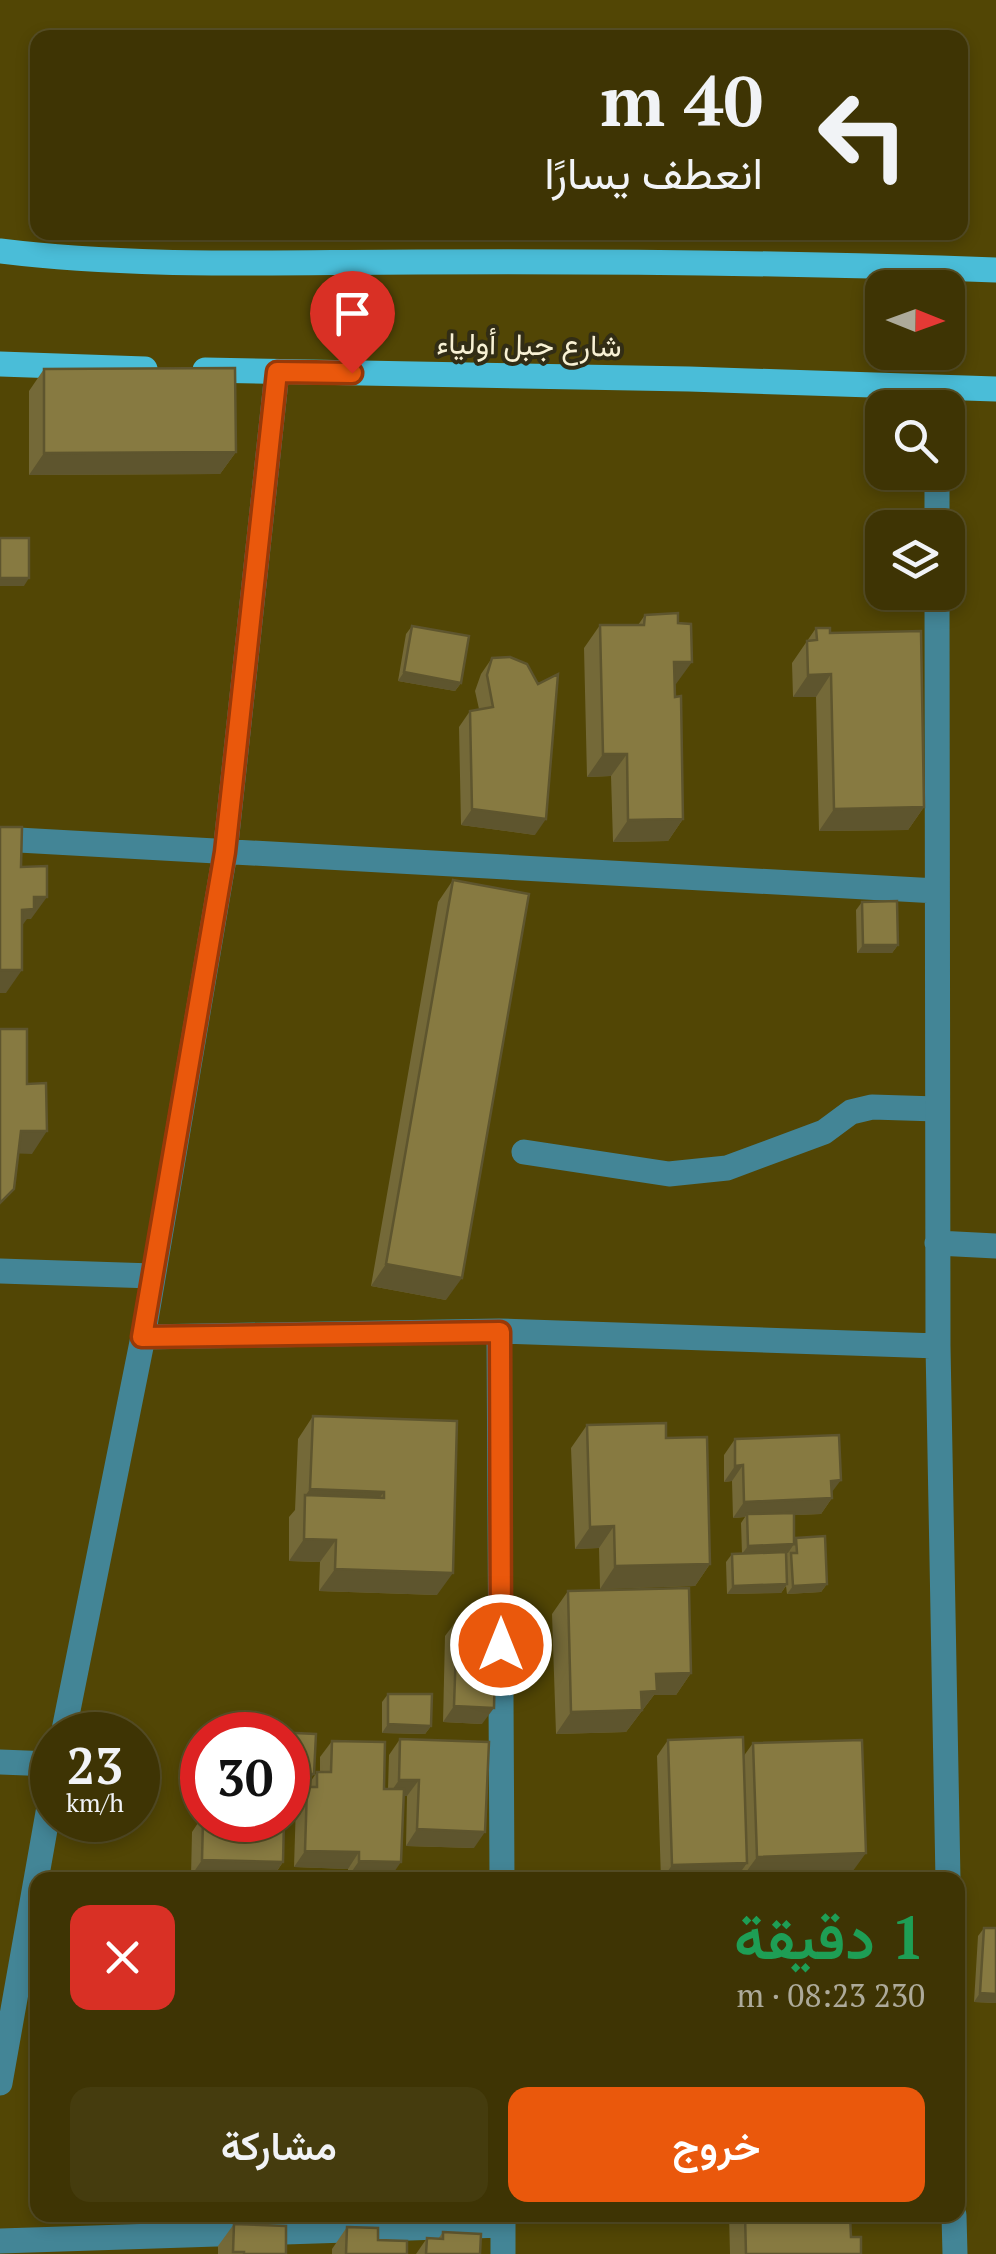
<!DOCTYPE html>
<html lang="ar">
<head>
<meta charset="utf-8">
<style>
  body { margin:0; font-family:"PT Serif",Vazirmatn,serif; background:#453c0e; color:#f1f3f6; direction:rtl; height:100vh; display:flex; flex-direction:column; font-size:38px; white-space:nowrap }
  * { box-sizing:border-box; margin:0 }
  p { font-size:32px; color:#adaa9a }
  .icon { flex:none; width:55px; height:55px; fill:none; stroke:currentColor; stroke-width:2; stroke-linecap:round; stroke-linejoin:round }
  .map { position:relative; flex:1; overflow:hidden; direction:ltr }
  .drawer { position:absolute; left:30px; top:1872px; width:935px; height:350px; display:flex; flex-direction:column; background:#3e3404; border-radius:20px; box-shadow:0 5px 15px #0003,0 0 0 2px #574f26; direction:rtl }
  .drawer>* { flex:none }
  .banner { position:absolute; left:30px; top:30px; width:938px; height:210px; border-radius:20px; box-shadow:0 5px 15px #0003,0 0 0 2px #574f26; direction:rtl; background:#3e3404; color:#f1f3f6; overflow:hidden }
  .needle { width:65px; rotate:91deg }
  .controls { position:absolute; left:865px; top:270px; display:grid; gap:20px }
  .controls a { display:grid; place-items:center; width:100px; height:100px; border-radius:20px; background:#3e3404; box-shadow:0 5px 15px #0003,0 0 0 2px #574f26; font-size:50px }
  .speed { position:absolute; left:30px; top:1712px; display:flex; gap:20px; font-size:50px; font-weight:700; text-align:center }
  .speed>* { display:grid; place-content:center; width:130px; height:130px; border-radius:50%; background:#3e3404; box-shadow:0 5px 15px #0003,0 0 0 2px #574f26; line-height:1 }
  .speed small { font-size:25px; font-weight:400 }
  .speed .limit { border:15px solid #d22; background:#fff; color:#111 }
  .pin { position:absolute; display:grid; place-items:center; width:85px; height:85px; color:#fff; margin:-102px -42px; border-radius:50% 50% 50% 0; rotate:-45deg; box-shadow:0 0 10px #0007 }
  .pin .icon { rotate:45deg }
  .me { position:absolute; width:110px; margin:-55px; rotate:0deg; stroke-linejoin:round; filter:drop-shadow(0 0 8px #0008) }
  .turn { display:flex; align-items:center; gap:35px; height:210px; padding:0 40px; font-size:45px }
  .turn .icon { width:130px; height:130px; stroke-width:2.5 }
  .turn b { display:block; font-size:70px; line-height:85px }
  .round { display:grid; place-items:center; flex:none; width:105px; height:105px; border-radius:20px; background:#453c0e }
  .overview { display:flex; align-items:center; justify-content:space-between; height:170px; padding:0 40px }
  h1 { font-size:60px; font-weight:600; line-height:75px; color:#1e9e55 }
  .action { display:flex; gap:20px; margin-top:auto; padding:20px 40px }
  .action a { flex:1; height:115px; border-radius:20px; background:#ea580c; color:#fff; font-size:40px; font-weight:600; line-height:115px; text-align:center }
  .action a+a { background:#453c0e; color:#f1f3f6 }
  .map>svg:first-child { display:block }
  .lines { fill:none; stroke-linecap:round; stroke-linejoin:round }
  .lane { stroke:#438596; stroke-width:25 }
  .street { stroke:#438596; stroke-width:25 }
  .primary { stroke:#4abdd8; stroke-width:25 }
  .wall { fill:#746938 }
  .shaded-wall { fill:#5e552e }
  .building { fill:#877a41; stroke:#5e552e; stroke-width:2.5 }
  .route-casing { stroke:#983908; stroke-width:25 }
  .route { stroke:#ea580c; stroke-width:18 }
  .labels { text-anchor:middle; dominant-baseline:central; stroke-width:8; stroke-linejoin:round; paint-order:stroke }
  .street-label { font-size:30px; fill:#f8f1d4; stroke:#322d15 }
</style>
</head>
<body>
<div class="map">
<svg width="996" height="2254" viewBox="0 0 996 2254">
  <rect width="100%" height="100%" fill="#524605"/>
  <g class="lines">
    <!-- lane -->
    <path class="lane" d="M524,1152L669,1174L727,1168L824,1132L851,1112L872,1107L937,1109"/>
    <!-- street -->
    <path class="street" d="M937,528V472
      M937,592L938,1346L948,1880
      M0,839L937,891
      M937,1243L996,1246
      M0,1271L153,1276
      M499,1331L502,1880
      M143,1337L499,1331L938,1346
      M63,1735L143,1337L225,853L277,372
      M0,1762L52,1764
      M0,2083L52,1790
      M503,2215V2254
      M954,2215L955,2254
      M0,2241L503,2225"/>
    <!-- primary -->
    <path class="primary" d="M0,251C136,268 280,262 418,262C611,261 803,263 996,270
      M0,364L145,369
      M205,370L689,379L996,389"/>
  </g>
  <!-- wall -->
  <path class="wall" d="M44,369L236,452L220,474L29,475V391Z
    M645,615L676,684H675L683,819L668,841L613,842L611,776L587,777L584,648L600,625H638Z
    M412,626L461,683L455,691L398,681L406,634Z
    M816,628L830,633L924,807L908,830L819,831L816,697H793L792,663Z
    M492,658L535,835L461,825L459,727L470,711L479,709L475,691L481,674Z
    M453,880L446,1300L371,1286L438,902Z
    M862,902L898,945L892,953H857L856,910Z
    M313,1416L457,1421L437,1595L319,1591L320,1562L289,1561V1517L295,1510L298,1439Z
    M587,1425L666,1438L710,1564L695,1586L600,1589L599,1548L575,1549L571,1448Z
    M735,1439L832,1493V1498L821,1514L794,1515V1540L796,1538L827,1584L821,1592L787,1594L786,1586L781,1593L727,1594L726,1562L732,1554H742L741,1523L745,1517L733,1518L732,1481L724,1482V1455Z
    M568,1591L691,1673L676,1695H654L626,1732L556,1734L552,1614Z
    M457,1620L482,1724L443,1722L445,1636Z
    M388,1694L431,1726L425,1734L382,1733V1702Z
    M400,1739L474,1848L406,1846L407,1796H404L392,1875L497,1880H266L268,1878L191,1876L192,1832L202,1817V1820H284L283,1862L277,1871L348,1873V1869L294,1867L296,1803L317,1772H320V1757L332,1741L384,1789H388L389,1755Z
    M668,1740L743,1757L753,1743L850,1875L741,1879V1871L735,1880H661L657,1756Z
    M984,1928H996V2003L974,2002L978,1936Z
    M729,2215H850L851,2237L861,2254H730Z
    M234,2224L286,2254H218V2246Z
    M347,2227L378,2240L407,2254H332V2249Z
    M443,2232L480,2254H416L427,2238L438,2239Z"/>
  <!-- shaded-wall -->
  <path class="shaded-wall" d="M236,452L220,474L29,475L44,453Z
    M0,578H29L24,586H0Z
    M674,662H692L676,684H658Z
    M404,672L461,683L455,691L398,681Z
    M831,674L816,697H793L808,675Z
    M603,754H627L611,776L587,777Z
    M924,807L908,830L819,831L834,809Z
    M472,809L546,819L535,835L461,825Z
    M683,819L668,841L613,842L628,820Z
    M34,897H47L31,919H27L18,931L22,910Z
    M863,945H898L892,953H857Z
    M0,970H22L6,993H0Z
    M21,1131H47L32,1154L5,1153Z
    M386,1264L462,1278L446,1300L371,1286Z
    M743,1465L732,1481L724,1482L735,1466Z
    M841,1480L829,1496L831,1481Z
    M310,1489L384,1492L368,1514L305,1496Z
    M832,1498L821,1514L747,1517V1514L745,1517L733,1518L744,1502Z
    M614,1526L599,1548L575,1549L590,1527Z
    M304,1539L336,1540L320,1562L289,1561Z
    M794,1544L788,1553L742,1554L748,1546Z
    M710,1564L695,1586L600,1589L615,1566Z
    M335,1569L453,1573L437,1595L319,1591Z
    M787,1584L781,1593L727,1594L733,1586Z
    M827,1584L821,1592L787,1594L793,1586Z
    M691,1673L676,1695H654L626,1732L556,1734L571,1712L656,1674Z
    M454,1706L494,1708L482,1724L443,1722Z
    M388,1724L431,1726L425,1734L382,1733Z
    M288,1774H314L303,1790H288Z
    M399,1780H419L407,1796H388Z
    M417,1829L485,1832L474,1848L406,1846Z
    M305,1851L359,1852L348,1869L294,1867Z
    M866,1853L850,1875L741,1879L757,1857Z
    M202,1860L283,1862L272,1878L273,1871L268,1878L191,1876Z
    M359,1861L401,1862L390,1878L348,1877Z
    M747,1863L735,1880H662L672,1865Z
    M980,1993L996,1994V2003L974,2002Z
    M597,2215H707L704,2218L592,2221Z"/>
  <!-- building -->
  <path class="building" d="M235,368L236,452L44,453V369Z
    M0,538H29V578H0Z
    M678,613V623L691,624L692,662H674L675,697L681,696L683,819L628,820L627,754H603L600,625H644L645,615Z
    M412,626L469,636L461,683L404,672Z
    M816,628H830V633L921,631L924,807L834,809L831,674L808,675L807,641L817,640Z
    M510,657L527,664L538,684L558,674L546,819L472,809L470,711L493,707L487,675L492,658Z
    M0,827H22L21,867L47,866V897H34V909L22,910V970H0Z
    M453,880L529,894L462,1278L386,1264Z
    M897,901L898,945H863L862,902Z
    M0,1029H27V1084L46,1083L47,1131H21L14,1189L0,1203Z
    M313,1416L457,1421L453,1573L335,1569L336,1540L304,1539L305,1495L384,1498V1492L310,1489Z
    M666,1423V1438L707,1437L710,1564L615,1566L614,1526L590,1527L587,1425Z
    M839,1435L841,1480L831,1481L832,1498L744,1502L743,1465L735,1466V1439Z
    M794,1513V1544L748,1546L747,1514Z
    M825,1536L827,1584L793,1586L791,1553H797L796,1538Z
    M786,1552L787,1584L733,1586L732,1554Z
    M689,1588L691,1673L656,1674L657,1691L641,1692L642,1710L571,1712L568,1591Z
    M457,1620L496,1621L494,1708L454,1706Z
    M388,1694H432L431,1726L388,1724Z
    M274,1732L316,1734L314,1774H288V1735H273Z
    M743,1737L747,1863L672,1865L668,1740Z
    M400,1739L489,1742L485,1832L417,1829L419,1780H399Z
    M862,1740L866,1853L757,1857L753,1743Z
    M332,1741L385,1742L384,1789H404L401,1862L359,1861V1852L305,1851L307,1787H317V1772H331Z
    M203,1820H284L283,1862L202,1860Z
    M273,1871L497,1878V1880H272Z
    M984,1928H996V1994L980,1993Z
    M745,2215H850L851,2237H861V2254H746Z
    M234,2224L286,2226V2254H244V2252H233Z
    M347,2227L378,2228V2240L407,2241V2254H346Z
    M443,2232L481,2234L480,2254H426L427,2238L443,2239Z"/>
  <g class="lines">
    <!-- route casing -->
    <g class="route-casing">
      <path id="route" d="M352,373L277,372L225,852L142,1337L500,1332L501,1645"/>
    </g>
    <!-- route -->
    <use href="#route" class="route"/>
  </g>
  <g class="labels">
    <!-- street labels -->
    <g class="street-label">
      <text transform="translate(529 344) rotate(1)">شارع جبل أولياء</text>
    </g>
  </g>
</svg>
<div class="controls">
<a><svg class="needle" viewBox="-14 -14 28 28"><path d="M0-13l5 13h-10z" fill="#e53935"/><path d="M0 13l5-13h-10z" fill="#adaa9a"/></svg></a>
<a><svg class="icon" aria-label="search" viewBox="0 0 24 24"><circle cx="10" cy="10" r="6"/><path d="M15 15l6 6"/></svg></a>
<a><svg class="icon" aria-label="layers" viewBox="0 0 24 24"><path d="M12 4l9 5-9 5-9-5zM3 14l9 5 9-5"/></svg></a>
</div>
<div class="speed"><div>23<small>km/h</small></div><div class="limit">30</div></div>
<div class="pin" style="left:352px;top:373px;background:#d93025"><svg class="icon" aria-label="arrive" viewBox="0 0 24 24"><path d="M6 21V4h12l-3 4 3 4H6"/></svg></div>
<svg class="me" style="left:501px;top:1645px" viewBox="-20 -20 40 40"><circle r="17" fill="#ea580c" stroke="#fff" stroke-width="3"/><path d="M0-11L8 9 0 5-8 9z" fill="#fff"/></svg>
<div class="banner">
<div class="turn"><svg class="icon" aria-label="left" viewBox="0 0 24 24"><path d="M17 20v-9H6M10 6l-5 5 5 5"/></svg><div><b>40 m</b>انعطف يسارًا</div></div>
</div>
<section class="drawer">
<div class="overview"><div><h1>1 دقيقة</h1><p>230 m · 08:23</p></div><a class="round" style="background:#d93025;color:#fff"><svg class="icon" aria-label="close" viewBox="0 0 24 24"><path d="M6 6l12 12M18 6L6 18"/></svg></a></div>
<div class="action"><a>خروج</a><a>مشاركة</a></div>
</section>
</div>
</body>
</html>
